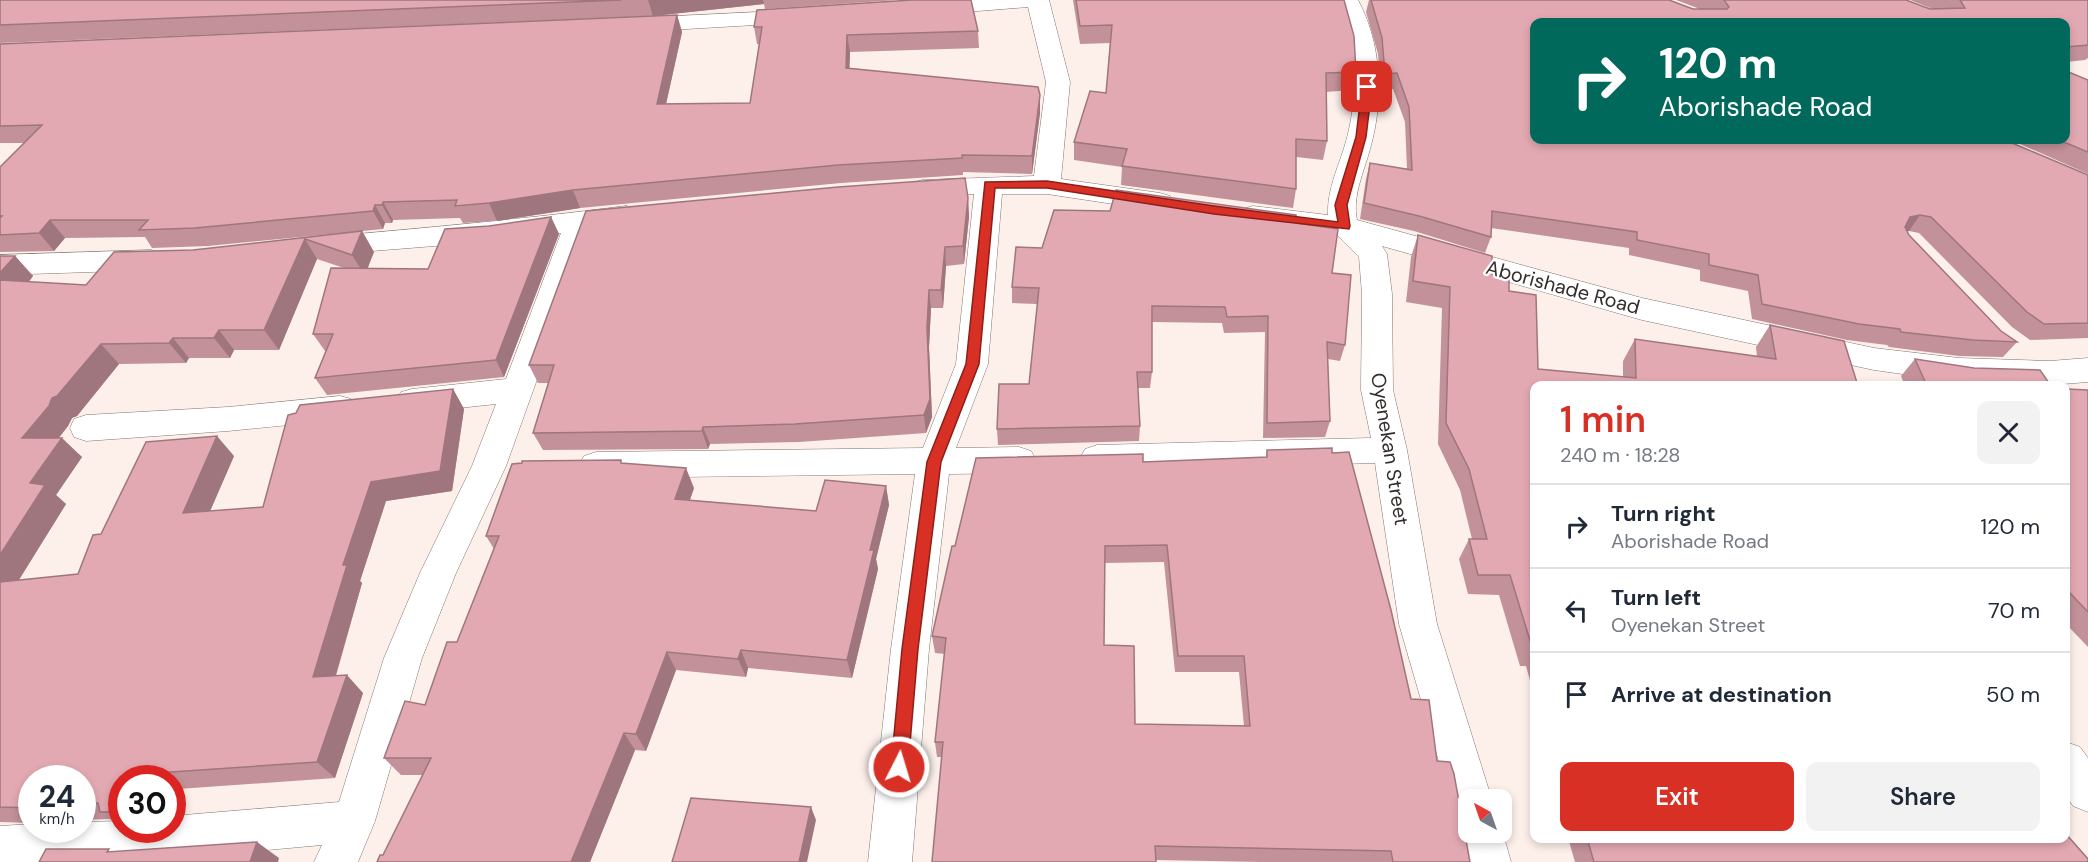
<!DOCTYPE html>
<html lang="en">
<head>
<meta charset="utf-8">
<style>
  body { margin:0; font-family:"DM Sans",sans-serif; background:#f2f2f3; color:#1f2937; height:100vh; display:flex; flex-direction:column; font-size:22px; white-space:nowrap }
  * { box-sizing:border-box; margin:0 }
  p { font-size:20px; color:#747a83 }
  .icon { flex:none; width:33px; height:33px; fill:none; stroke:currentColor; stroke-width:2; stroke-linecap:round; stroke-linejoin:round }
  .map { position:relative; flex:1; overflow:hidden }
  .details { position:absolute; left:1530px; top:381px; width:540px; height:462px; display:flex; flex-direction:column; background:#fff; border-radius:12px; box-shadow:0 3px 9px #0003 }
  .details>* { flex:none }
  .banner { position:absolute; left:1530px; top:18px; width:540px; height:126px; border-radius:12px; box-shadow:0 3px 9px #0003; background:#00695c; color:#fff; overflow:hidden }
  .needle { width:39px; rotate:320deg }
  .buttons { position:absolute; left:1458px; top:789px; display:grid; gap:12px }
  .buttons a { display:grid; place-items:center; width:54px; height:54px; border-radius:12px; background:#fff; box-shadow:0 3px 9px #0003; font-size:30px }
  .speed { position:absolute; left:18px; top:765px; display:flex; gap:12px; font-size:30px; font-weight:700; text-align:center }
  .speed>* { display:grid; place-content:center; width:78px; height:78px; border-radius:50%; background:#fff; box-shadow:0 3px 9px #0003; line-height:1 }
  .speed small { font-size:15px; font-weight:400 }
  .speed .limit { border:9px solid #d22; background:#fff; color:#111 }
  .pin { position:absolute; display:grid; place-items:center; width:51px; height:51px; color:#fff; margin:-26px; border-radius:12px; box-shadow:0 3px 9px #0006 }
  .me { position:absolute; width:66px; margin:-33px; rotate:5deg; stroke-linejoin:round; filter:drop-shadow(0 0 4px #0008) }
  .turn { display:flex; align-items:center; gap:21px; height:126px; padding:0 30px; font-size:27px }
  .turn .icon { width:78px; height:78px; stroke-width:2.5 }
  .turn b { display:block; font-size:42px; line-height:51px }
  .round { display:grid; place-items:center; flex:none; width:63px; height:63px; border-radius:12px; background:#f2f2f3 }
  .headline { display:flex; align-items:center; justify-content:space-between; height:102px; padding:0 30px }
  h1 { font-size:36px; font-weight:600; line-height:45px; color:#d93025 }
  .cta { display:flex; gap:12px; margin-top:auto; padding:12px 30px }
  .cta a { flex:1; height:69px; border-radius:12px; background:#d93025; color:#fff; font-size:24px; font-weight:600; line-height:69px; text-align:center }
  .cta a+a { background:#f2f2f3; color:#1f2937 }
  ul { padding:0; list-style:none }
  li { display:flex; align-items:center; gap:18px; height:84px; padding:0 30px; border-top:2px solid #e0e1e3 }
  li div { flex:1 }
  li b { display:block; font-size:22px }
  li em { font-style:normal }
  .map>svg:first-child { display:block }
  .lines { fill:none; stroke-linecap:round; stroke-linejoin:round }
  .street-casing { stroke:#817671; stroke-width:1 }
  .street { fill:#fff; fill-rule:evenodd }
  .wall { fill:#c3919a; fill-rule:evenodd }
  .shaded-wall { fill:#9f767d }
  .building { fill:#e3a9b3; stroke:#9f767d; stroke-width:1.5; fill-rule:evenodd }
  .route { fill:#d93025; stroke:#8d1f18; stroke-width:1.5 }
  .labels { text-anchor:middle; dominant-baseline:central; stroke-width:4.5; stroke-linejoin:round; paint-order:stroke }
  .street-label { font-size:20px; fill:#332e2c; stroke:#fff }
</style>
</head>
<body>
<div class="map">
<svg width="2088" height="862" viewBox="0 0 2088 862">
  <rect width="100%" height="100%" fill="#fdf0eb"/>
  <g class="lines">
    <!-- street casing -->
    <g class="street-casing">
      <path id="street" d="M943,0H1049L1070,82L1061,179L1160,193L1170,196L1174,202L1170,208L1160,211L1047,194H1002L988,364L956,448L1019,447L1031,451L1036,460L1031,469L1019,473L949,474L929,649L912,862H868L891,649L915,474L596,478L584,474L579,465L584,456L596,452L923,448L956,364L974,194L922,198L912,195L908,189L912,183L922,180L1034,176L1046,82L1028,7L928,15L920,13L917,8L920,3Z
        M1336,0H1358C1382,44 1384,101 1370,149C1364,172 1352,196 1357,220L1642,298L1874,348L1959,358L2050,361L2088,358V382L2050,385L1959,382L1874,370L1642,320L1382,246L1387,254L1392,294L1393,390L1407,450L1437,624L1492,800H1468V832H1502V830L1511,862H1467L1460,832L1466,818L1456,814L1450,800L1399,624L1375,463L1097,471L1085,467L1080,458L1085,449L1097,445L1371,438L1361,390L1362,294L1359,257L1336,234L1253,224L1243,221L1239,215L1243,209L1253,206L1328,215C1327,191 1337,170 1344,148C1359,101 1358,45 1336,0Z
        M799,10L807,12L811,17L807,22L635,32L627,30L623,25L627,20L635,18Z
        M626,206L636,209L640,215L636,221L591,229L506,466L456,573L422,658L375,821L358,862H314L322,845L135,862H0V826L32,824V830H82V822L122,821V830H172V816L339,802L384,658L420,573L472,466L496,404L412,413L401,410L396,401L401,392L412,389L506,379L561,233L497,241L322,255L312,253L308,246L312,239L322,237C424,228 525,219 626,206Z
        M151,250L161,253L165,260L161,267L151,270L0,275V255Z
        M340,396L351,399L356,408L351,417L340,420L228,431L86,441L74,437L70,428L74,419L86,415L228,407Z
        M2066,742L2080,747L2088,758V812L2073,806L2066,795Z"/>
    </g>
    <!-- street -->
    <use href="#street" class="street"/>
  </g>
  <!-- wall -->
  <path class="wall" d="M0,0H897L765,9L764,4L653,16L0,43Z
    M1073,0H1344L1356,72L1352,90L1326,92L1327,141L1323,160L1296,157V189L1293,208L1121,185L1122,167L1074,160V142L1106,93L1110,43L1080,44Z
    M1369,0H1669L1693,9H1700L1676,0H1906L1930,9H1933L1910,0H2088V58L2085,60L2066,62V22H1534L2088,175V338L2030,340L2012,327L1919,233L1909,231H1907L1909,235L2001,331L2017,342L2003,357L1959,356L1889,347L1887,345L1847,340L1752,319L1748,291L1700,281V270L1629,255V248L1491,228V237L1485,253L1414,231L1360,219L1366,179L1370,163L1407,169L1405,122L1393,89H1381L1378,54L1366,12Z
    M677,15L682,32L666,104L750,103L759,44H757L754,27L978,31L979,48L850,52L849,68L1040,113L1032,174L963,172V175L841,183L580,208L497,221L463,223L460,218L393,220L392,223H385L383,229L208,246L152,248L145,237L65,238L54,251L0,252V167L24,143H0V44Z
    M2088,80V174L2011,140H2066Z
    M968,198L969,217L964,264L946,266L943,308H931L929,347L932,417L926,433L799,442L710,444L708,449L543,450L533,433L548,383H538L529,365Z
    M551,217L559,234L504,377L327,395L315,378L326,351H325L313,334L344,268L317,259L279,350H234L230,358H189L186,363L119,364L77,416L72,418L68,426L59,438L82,457L56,495L66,504L19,580L78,574L101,534L234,456L210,511L263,507L453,389L464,409L452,491L386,501L360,581L362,583L336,676L363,693L335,778L178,789L172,799V778H122V826L110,819L82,820V778H32V823L0,822V256H15L33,276L29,282L86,285L193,250L362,231L374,252L367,268L428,269L489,226Z
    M1296,223L1332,273L1345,345L1340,361L1328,359L1330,421L1325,437L1263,438L1265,332L1224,333L1222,323L1152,322V372L1150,388H1138L1140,426L1139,441L998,445L997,429L1029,384L1037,304L1012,303V287L1042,248Z
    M1418,235L1492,274L1509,291L1538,369L1623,377V361L1635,339L1757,357L1756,347L1770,325L1858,386H1534V695L1526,666H1520L1499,595L1468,594L1459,559L1469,539H1472L1460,490L1438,444L1442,308L1406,302L1411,257Z
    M1915,359L2051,386H1905L1901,376Z
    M2066,389L2088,390V647L2066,624Z
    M1267,450L1332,453L1411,699L1437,761L1470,862H1261L1156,860L941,757H937L935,742L945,654L935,653L932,636L955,546L1143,462L1266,457ZM1164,562L1175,672H1239L1244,726L1135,724L1104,645V563Z
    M623,463L694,488L690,500L816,511L886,486L889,505L876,559L878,569L852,678L748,668L746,677L676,670L646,751L635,750L590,862H377L383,855L423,775H401L384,758L425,705L457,642L494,549L486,536Z
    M1568,838H2066L2088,862H1575Z"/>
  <!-- shaded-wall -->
  <path class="shaded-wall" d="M648,0H763L764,4L653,16Z
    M677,15L682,32L662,122L657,104Z
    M847,35L850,52L849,85L846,68Z
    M1040,95V113L1032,174V156Z
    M573,190L580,208L497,221L489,203Z
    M968,198L969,217L964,264L963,246Z
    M383,202L393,220L392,223L382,205Z
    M375,205L385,223L383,229L373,211Z
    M1920,215L1909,231L1899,233L1910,217Z
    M551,217L559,234L504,377L496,360Z
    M50,220L65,238L54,251L39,233Z
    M362,231L374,252L365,275L352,255Z
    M305,239L317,259L279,350L264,330Z
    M945,247L946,266L943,308L941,290Z
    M15,256L33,276L13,300L0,286V273Z
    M929,290L931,308L929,347L932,417L926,433L924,415Z
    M219,330L234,350L230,358L214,338Z
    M173,338L189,358L186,363L169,343Z
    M101,344L119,364L77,416L72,418L68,426L42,458L22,438L52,398Z
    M453,389L464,409L452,491L386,501L360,581L362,583L330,695L313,677L343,565L371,482Z
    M703,427L710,444L708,449L702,431Z
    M217,436L234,456L201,532L183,513Z
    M62,438L82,457L56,495L66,504L5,602L0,598V555L30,483Z
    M686,468L694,488L683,519L675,499Z
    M886,486L889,505L876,559L878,569L852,678L847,660L870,550Z
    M741,650L748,668L746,677L738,659Z
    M667,652L676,670L646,751L636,734Z
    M347,675L363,693L335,778L317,762Z
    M624,733L635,750L590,862H571Z
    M156,773L163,778H153Z
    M172,785L178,789L172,799Z
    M811,807L816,820L807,862H799Z
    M257,842L279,858L278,862H250Z"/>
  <!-- building -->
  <path class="building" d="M0,0H621L0,25Z
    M912,0H971L978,31L847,35L846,68L1038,87L1040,95L1032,156L962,155V158L838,165L573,190L489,203L455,206L457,200L383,202L382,205H375L373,211L195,228L139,230L148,220H50L39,233L0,235V218L2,216H0V167L42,125L0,126V44L677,15L657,104L750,103L762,27H754L757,10Z
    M1076,0H1344L1354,36L1356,72L1326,73L1327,141L1296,139V189L1122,166L1127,149L1074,142L1090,91L1106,93L1112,25L1080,26Z
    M1371,0H1669L1693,9H1727L1729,7L1724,0H1906L1930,9L1965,8L1960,0H2088V45L2066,47V22H1534V140H2005L2088,175V323L2044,324L2027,312L1931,217L1920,215L1910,217L1905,227L1909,235L2001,331L2017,342L1973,340L1901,332L1900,329L1859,324L1762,304L1758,275L1709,265V254L1637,240V232L1492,211L1491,237L1419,216L1364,203L1370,163L1412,170L1409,107L1397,73L1385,74L1382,38Z
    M2066,71L2088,80V152L2059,140H2066Z
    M965,178L968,198L963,246L945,247L941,290H929L927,328L930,399L924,415L795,424L703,427L702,431L533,433L554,365H529L586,211L838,187Z
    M1116,190L1296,215V223L1338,229L1332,273L1351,275L1345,345L1327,342L1330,421L1267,423L1268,316L1227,317L1225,307L1152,306V372H1137L1140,426L997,429L999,384H1029L1039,288L1012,287L1016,247L1042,248L1054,210L1110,211Z
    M551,217L496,360L315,378L333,334H313L331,268L428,269L445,229L489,226Z
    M362,231L352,255L305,239L264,330H219L214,338H173L169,343L101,344L57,396L52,398L49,406L22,438H62L30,483L45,485L0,555V280L86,285L114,252L193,250Z
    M1418,235L1492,256V274L1509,277V291L1536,295L1538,369L1636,378L1635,339L1776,359L1770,325L1844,341L1858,386H1534V647H1532L1510,575H1478L1469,539H1487L1469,469L1446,423L1450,287L1413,281Z
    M0,256H15L0,273Z
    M1915,359L1974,368L2040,370L2051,386H1927Z
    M453,389L440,471L371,482L343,565H347L313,677L347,675L317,762L156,773L153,778H122V812H100L98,803L82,804V778H32V808L0,807V582L78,574L93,535L101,534L146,442L217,436L183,513L263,507L288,415L296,413L300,405Z
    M2066,389L2088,390V612L2070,593L2066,586Z
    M1332,448V453L1349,452L1391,610L1411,699L1429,700L1437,761L1450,762L1454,774L1470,862H1393L1391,851L1155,846L1156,862H932L943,742H935L946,638L932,636L952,546H955L976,458L1143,454V462L1267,457V450ZM1167,545L1178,656H1244L1250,726L1135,724L1134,646L1104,645L1105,546Z
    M621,460V463L686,468L675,499L816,511L825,480L886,486L870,550H874L847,660L741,650L738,659L667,652L636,734L624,733L571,862H377L380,855H383L431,758H384L405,701L425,705L447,642H457L499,536H486L512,464L522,463V461Z
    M691,798L811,807L799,862H672Z
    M2066,834L2088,859V862H1594L1587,838H2066Z
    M257,842L250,862H39L46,849H109L107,852Z"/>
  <!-- route -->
  <path class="route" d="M1367,84L1372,87L1366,137L1347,205L1350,226L1349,229L1214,214L1047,188H995L979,364L941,462L918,649L908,767L905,773L899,775L893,773L891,767L902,649L927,462L966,364L985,182L1047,181L1214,206L1338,222L1335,205L1356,137L1362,87Z"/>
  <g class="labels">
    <!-- street labels -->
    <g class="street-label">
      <text transform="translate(1563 287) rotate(15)">Aborishade Road</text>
      <text transform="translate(1390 449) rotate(81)">Oyenekan Street</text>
    </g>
  </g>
</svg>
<div class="buttons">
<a><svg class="needle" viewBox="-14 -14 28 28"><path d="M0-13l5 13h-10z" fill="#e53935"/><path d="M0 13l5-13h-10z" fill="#747a83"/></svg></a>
</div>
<div class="speed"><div>24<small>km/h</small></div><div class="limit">30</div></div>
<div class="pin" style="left:1367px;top:87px;background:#d93025"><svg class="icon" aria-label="arrive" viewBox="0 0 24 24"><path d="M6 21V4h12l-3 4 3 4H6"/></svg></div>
<svg class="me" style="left:899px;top:767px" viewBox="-20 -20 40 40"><circle r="17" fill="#d93025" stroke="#fff" stroke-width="3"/><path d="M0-11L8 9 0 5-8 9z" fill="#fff"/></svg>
<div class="banner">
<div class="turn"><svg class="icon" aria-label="right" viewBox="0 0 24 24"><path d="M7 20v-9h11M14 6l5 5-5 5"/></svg><div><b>120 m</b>Aborishade Road</div></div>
</div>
<section class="details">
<div class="headline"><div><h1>1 min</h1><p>240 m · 18:28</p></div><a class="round"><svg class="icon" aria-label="close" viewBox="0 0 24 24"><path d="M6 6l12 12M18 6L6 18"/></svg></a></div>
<ul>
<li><svg class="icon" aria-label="right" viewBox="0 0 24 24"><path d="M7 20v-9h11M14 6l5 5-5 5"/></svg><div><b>Turn right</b><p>Aborishade Road</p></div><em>120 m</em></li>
<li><svg class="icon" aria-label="left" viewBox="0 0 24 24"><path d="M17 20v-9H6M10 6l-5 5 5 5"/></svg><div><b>Turn left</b><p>Oyenekan Street</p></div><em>70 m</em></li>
<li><svg class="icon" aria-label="arrive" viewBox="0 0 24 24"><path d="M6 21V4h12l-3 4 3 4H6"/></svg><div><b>Arrive at destination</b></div><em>50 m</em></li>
</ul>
<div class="cta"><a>Exit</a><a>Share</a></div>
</section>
</div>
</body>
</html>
